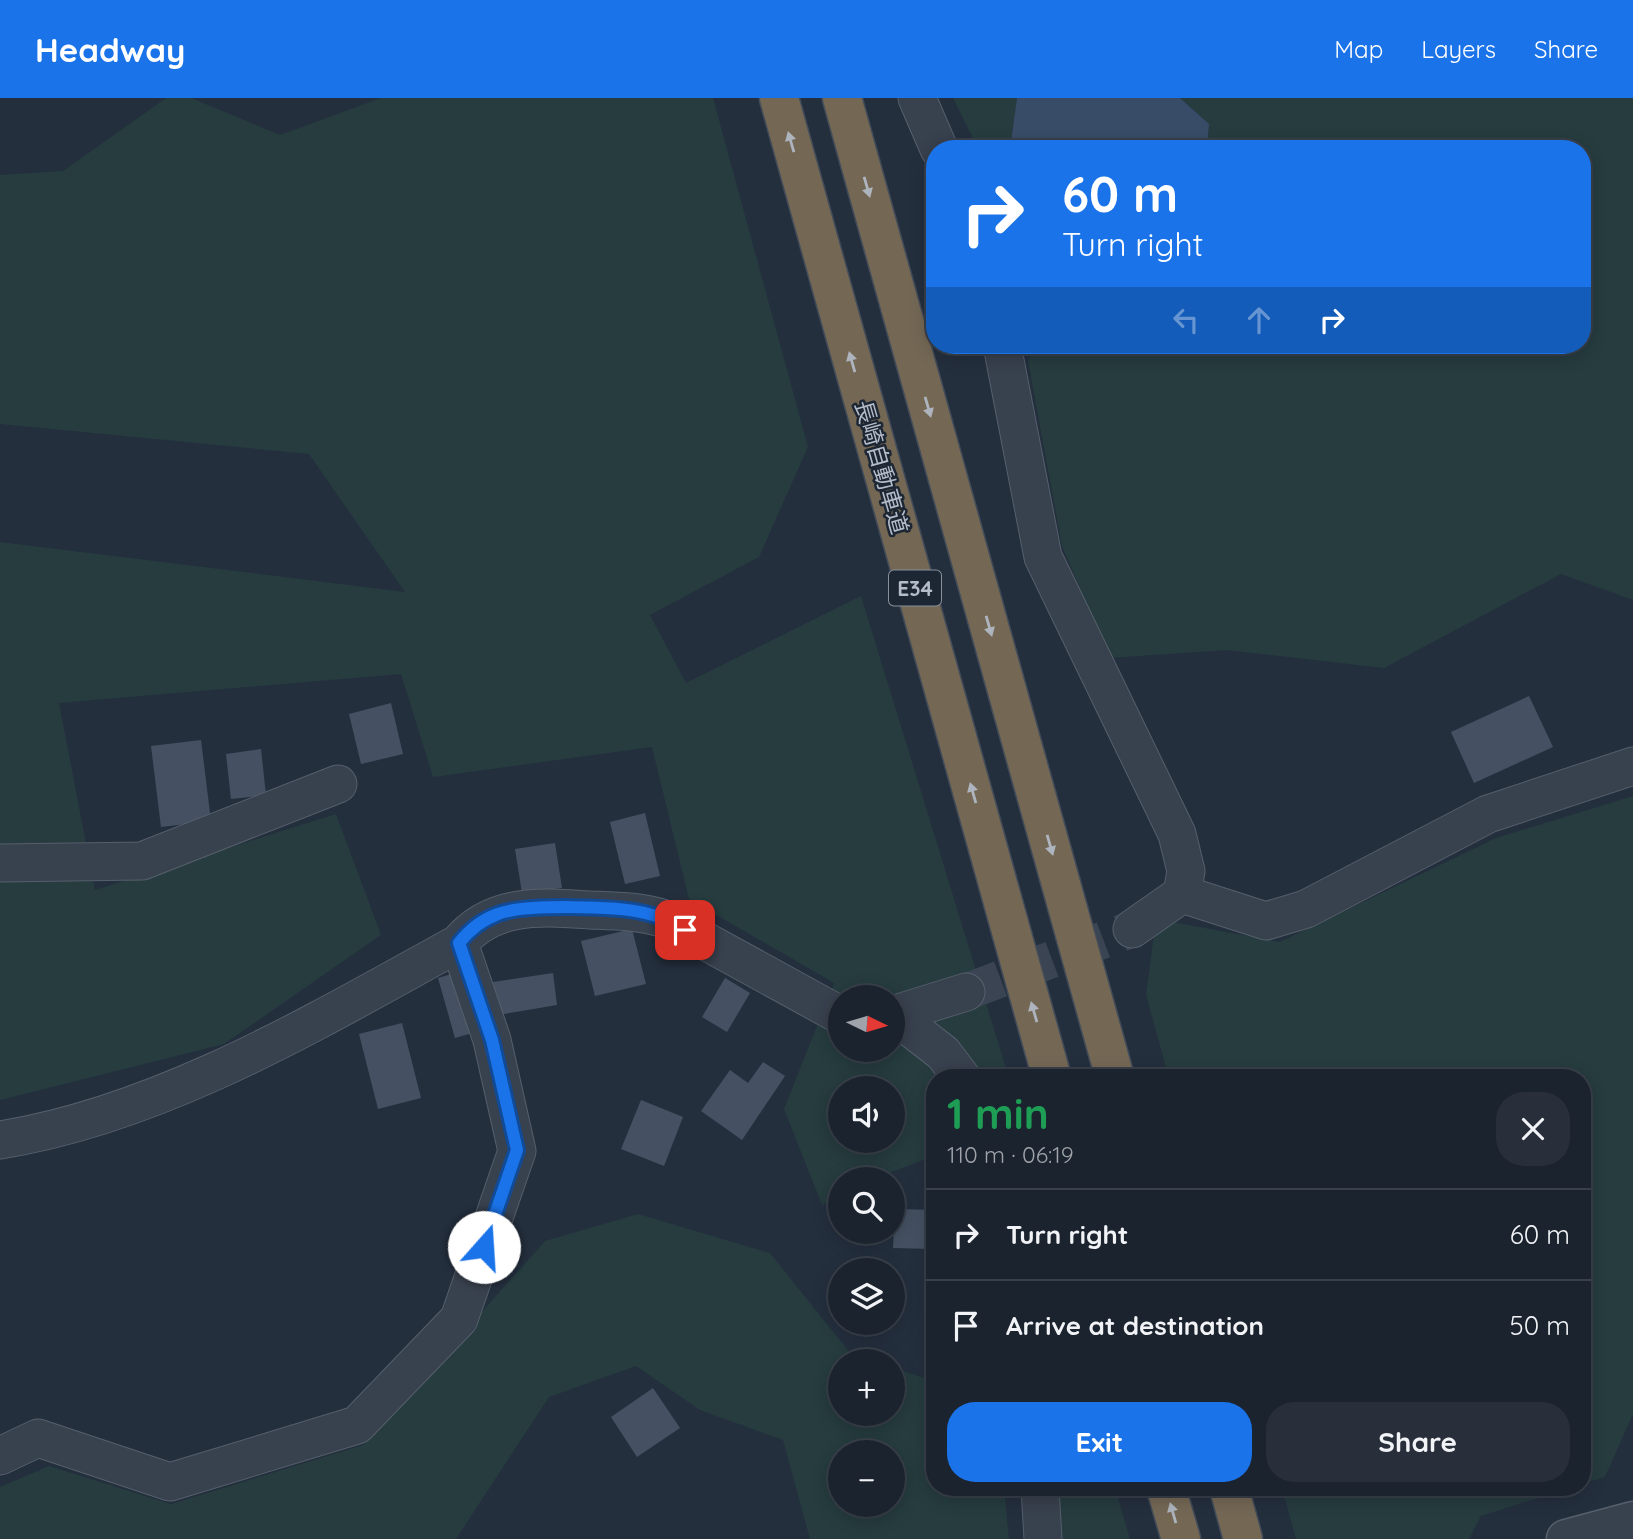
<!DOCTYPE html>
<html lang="en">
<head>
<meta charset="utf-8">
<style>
  body { margin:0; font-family:Quicksand,"Noto Sans JP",sans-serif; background:#282f3a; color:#f1f3f6; height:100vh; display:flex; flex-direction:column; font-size:26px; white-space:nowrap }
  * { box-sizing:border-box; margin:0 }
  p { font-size:23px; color:#a0a4aa }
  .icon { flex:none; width:38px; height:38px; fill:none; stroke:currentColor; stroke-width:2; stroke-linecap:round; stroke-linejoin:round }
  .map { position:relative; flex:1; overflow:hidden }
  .panel { position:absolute; left:926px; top:971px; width:665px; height:427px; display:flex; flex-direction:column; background:#1b232e; border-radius:28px; box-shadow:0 4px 18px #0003,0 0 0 2px #39404a }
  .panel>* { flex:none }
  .banner { position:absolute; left:926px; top:42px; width:665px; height:214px; border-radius:28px; box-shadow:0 4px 18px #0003,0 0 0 2px #39404a; background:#1a73e8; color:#fff; overflow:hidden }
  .needle { width:46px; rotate:95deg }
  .tools { position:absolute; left:828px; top:887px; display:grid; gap:14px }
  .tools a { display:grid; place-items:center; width:77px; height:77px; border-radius:50%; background:#1b232e; box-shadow:0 4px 18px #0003,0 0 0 2px #39404a; font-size:35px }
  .pin { position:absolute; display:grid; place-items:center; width:60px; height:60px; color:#fff; margin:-30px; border-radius:14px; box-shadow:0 4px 10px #0006 }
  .me { position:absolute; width:77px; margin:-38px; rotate:19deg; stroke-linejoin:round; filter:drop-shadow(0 0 5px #0008) }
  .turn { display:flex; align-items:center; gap:24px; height:147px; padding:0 21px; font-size:32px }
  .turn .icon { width:91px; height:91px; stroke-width:2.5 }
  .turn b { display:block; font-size:49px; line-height:60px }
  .lanes { display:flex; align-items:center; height:66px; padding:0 21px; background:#0003; justify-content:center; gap:35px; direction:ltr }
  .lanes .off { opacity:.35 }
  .round { display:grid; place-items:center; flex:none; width:74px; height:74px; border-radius:28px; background:#282f3a }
  .head { display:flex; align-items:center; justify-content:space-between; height:119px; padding:0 21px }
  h1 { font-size:42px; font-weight:700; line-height:52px; color:#1e9e55 }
  .cta { display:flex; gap:14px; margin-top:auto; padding:14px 21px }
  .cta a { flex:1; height:80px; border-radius:28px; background:#1a73e8; color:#fff; font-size:28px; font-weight:700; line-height:80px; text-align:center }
  .cta a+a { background:#282f3a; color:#f1f3f6 }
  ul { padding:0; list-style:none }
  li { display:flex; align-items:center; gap:21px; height:91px; padding:0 21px; border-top:2px solid #39404a }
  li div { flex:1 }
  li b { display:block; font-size:26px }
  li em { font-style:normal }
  header { display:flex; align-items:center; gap:42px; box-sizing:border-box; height:98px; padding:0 35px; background:#1a73e8; color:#fff }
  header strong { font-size:33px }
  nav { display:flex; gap:38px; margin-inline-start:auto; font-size:24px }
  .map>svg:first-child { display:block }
  .green { fill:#263c3f; fill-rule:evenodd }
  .water { fill:#394c67 }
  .building { fill:#455162 }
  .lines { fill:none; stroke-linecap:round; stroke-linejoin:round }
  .minor-tunnel { stroke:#3a4453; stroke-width:37; stroke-dasharray:37 18; stroke-linecap:butt }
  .minor-casing { stroke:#565f6c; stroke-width:39 }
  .tertiary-casing { stroke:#565f6c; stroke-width:41 }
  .motorway-casing { stroke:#434c59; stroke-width:41 }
  .minor { stroke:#38414e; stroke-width:37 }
  .tertiary { stroke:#38414e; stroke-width:38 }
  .motorway { stroke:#746855; stroke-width:38 }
  .oneway { fill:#aeb4bd }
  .route-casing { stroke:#114b97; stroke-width:18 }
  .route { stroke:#1a73e8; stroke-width:12 }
  .labels { text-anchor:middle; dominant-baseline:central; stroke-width:5; stroke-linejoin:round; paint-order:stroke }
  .shield { fill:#1d2633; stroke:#878f9c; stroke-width:2 }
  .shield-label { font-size:21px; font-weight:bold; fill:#b4bcc9 }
  .street-label { font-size:23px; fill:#b4bcc9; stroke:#1d2633 }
</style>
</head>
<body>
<header>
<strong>Headway</strong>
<nav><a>Map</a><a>Layers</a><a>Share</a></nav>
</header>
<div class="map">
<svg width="1633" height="1441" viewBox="0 0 1633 1441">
  <rect width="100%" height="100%" fill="#242f3e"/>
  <!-- green -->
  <path class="green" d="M166,0H191L280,37L381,0H713L808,349L759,459L650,517L686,585L861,498L1009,980H934V1058L873,1081L840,1082V1098L822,1107L784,1011L834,885L689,801L652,649L433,679L401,576L59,605L95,792L336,716L381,837L224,946L0,1002V444L405,494L309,356L0,326V77L63,73ZM840,900H892V952H840ZM840,990H892V1043H840Z
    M953,0H1017L1010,51H978Z
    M1180,0H1633V502L1561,476L1384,570L1227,552L1109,560L1062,448L1028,263L1035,247H1582V51H1207L1209,26Z
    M1633,698V1316L1605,1379L1582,1386V980H1169L1146,897L1156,821L1280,844L1496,740Z
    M638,1116L770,1155L851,1256L873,1263L840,1264V1316H892L893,1270L934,1283V1390H1004L1009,1441H810L783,1342L700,1312L636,1268L549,1299L456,1441H0V1389L49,1368L171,1406L363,1347L545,1143ZM840,1354H892V1407H840Z
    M1048,1390H1115L1130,1441H1050Z
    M1282,1390H1570L1481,1418L1469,1441H1296Z"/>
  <!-- water -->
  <path class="water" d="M1017,0H1180L1209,26L1207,51H1010Z"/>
  <!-- building -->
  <path class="building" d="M1529,598L1553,649L1474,685L1451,634Z
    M391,605L403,656L361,666L349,616Z
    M201,642L211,723L161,729L151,648Z
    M261,651L266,697L231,701L226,656Z
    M645,715L660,778L625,786L610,724Z
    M555,745L562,790L522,795L515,751Z
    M632,831L646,886L595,898L581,843Z
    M458,874L476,934L455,940L438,880Z
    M553,875L557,907L498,917L493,884Z
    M725,880L750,895L727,934L702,919Z
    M402,925L421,1000L378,1011L359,936Z
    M763,964L785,978L742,1042L701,1013L730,972L748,985Z
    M641,1002L683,1019L664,1068L621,1051Z
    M895,1111L934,1112V1151L893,1150Z
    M653,1290L680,1330L637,1359L611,1319Z"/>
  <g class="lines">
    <!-- minor-tunnel -->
    <path class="minor-tunnel" d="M966,894L1132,831"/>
    <!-- minor casing -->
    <g class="minor-casing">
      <path id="minor" d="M917,0L939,51
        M1002,247L1043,459L1177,736L1186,773L1182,796L1132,831
        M0,765L142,763L338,686
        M1182,796L1266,823L1306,811L1488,716L1633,668
        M892,917L966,894
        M894,917L943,955L962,980
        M0,1042C162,1016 317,923 459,845C493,804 542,809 590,812C616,813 640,813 665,821L840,917
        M0,1358L38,1340L170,1384L357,1327L459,1221L517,1053L492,942L459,845
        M1040,1390L1043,1441"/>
    </g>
    <!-- tertiary casing -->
    <g class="tertiary-casing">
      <path id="tertiary" d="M1566,1441L1633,1423"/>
    </g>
    <!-- motorway casing -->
    <g class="motorway-casing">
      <path id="motorway" d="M779,0L1052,980
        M842,0L1115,980
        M1166,1390L1181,1441
        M1229,1390L1243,1441"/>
    </g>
    <!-- minor -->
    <use href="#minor" class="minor"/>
    <!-- tertiary -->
    <use href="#tertiary" class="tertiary"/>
    <!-- motorway -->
    <use href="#motorway" class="motorway"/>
  </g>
  <!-- one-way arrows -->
  <defs><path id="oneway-solid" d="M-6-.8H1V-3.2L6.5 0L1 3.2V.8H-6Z" transform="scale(1.75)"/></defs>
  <g class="oneway">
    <use href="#oneway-solid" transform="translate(791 44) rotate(-106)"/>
    <use href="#oneway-solid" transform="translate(867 89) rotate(74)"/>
    <use href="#oneway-solid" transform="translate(852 264) rotate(-106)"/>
    <use href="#oneway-solid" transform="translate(928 309) rotate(74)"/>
    <use href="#oneway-solid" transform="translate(989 528) rotate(74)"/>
    <use href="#oneway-solid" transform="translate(973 695) rotate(-106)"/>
    <use href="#oneway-solid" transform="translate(1050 747) rotate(74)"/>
    <use href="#oneway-solid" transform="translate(1034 914) rotate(-106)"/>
    <use href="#oneway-solid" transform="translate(1173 1415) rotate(-106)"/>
  </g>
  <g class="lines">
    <!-- route casing -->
    <g class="route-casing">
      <path id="route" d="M484,1149L517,1052L492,942L459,845C470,831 481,822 498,816C523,806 617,808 645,815C659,818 672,824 685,832"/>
    </g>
    <!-- route -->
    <use href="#route" class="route"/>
  </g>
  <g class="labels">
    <!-- shield labels -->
    <rect class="shield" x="889" y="472.5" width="52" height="35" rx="5"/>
    <g class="shield-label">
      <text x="915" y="490">E34</text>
    </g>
    <!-- street labels -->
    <g class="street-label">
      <text transform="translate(882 369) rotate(74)">長崎自動車道</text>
    </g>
  </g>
</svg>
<div class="tools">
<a><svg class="needle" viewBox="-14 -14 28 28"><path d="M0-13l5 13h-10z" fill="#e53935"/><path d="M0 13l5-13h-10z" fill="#a0a4aa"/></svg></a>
<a><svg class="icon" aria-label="sound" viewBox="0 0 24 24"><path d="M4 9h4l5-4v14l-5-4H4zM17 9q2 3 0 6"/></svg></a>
<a><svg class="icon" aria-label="search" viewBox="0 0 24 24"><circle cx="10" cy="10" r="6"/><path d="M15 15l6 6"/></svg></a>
<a><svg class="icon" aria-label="layers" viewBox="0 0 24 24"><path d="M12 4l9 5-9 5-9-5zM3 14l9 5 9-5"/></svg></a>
<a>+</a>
<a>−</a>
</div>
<div class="pin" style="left:685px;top:832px;background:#d93025"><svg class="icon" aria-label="arrive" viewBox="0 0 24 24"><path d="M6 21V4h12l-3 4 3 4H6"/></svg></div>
<svg class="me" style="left:484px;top:1149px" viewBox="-20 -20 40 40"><circle r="19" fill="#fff"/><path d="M0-13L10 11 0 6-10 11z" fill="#1a73e8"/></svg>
<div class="banner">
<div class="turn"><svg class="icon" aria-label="right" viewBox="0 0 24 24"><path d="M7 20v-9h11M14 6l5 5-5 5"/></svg><div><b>60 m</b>Turn right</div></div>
<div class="lanes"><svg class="icon off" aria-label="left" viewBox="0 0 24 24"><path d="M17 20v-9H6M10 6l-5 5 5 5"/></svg><svg class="icon off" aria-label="ahead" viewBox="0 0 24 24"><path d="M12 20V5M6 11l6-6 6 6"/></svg><svg class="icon" aria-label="right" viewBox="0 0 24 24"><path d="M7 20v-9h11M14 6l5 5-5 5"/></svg></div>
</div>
<section class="panel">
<div class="head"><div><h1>1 min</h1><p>110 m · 06:19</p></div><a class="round"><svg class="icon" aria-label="close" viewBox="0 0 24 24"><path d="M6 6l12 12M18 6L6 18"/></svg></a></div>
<ul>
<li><svg class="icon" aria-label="right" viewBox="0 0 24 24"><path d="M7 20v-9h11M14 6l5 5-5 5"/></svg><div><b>Turn right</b></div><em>60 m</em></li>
<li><svg class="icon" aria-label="arrive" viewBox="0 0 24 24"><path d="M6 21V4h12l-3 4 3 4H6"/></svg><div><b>Arrive at destination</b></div><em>50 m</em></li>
</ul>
<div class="cta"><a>Exit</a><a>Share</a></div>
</section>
</div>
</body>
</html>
